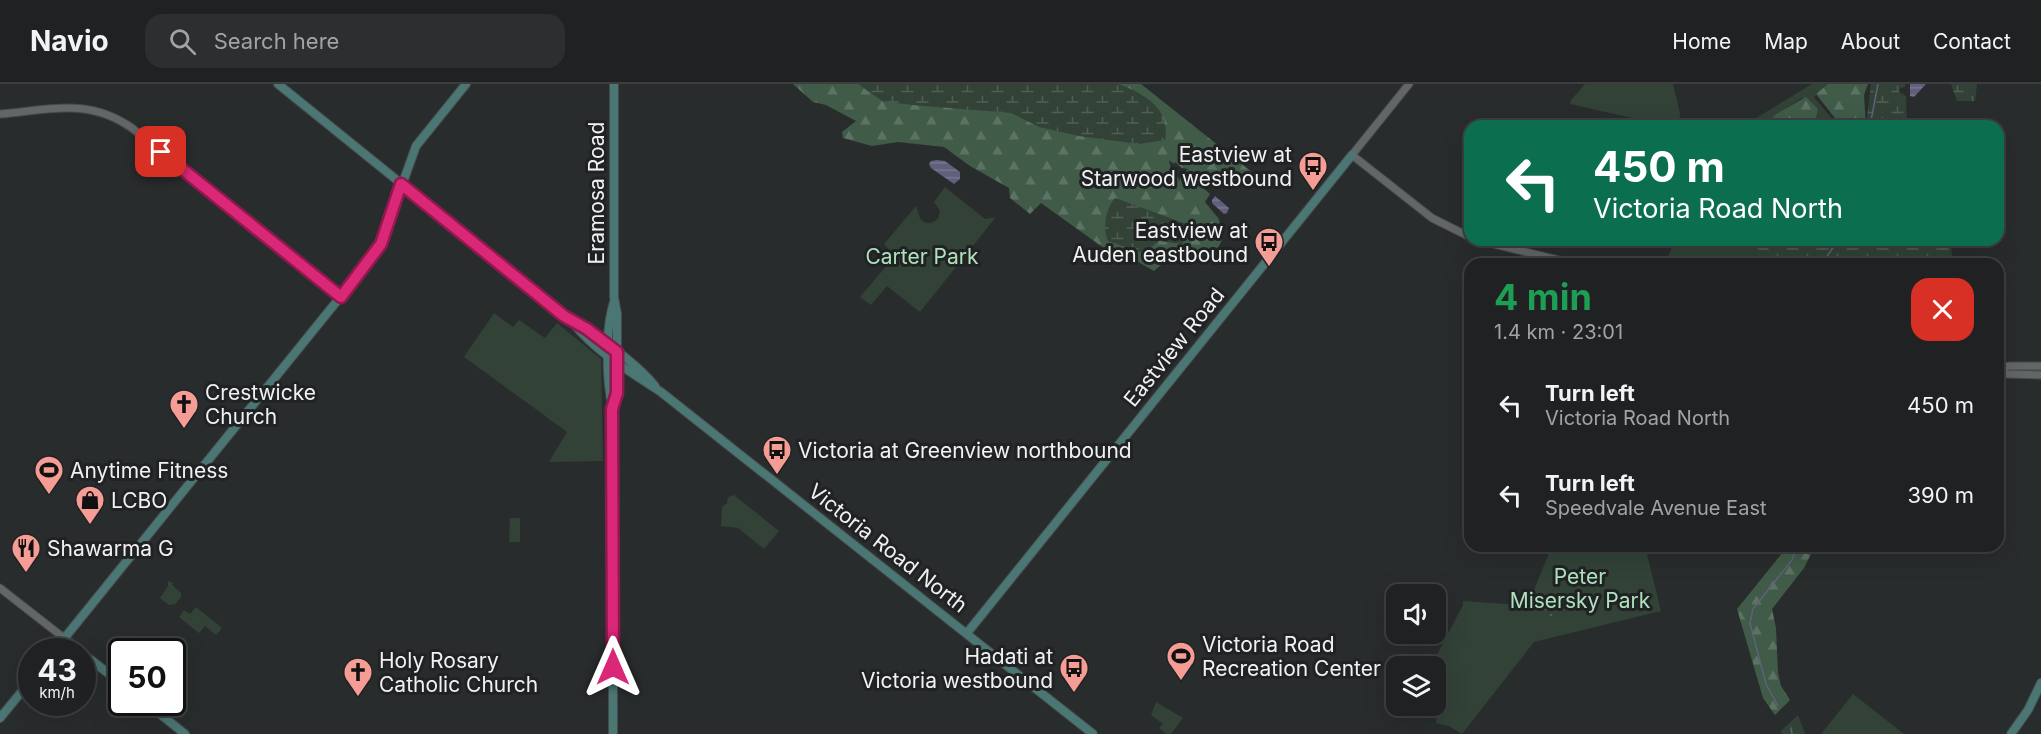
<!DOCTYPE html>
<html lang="en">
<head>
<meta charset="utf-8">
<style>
  body { margin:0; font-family:Inter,sans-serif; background:#2c2e2f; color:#f1f3f6; height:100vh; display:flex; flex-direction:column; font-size:22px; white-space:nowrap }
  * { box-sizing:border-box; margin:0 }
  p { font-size:20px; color:#a1a3a5 }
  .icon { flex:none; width:33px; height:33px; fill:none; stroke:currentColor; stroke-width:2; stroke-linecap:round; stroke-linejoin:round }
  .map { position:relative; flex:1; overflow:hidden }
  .details { position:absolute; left:1464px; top:174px; width:540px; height:294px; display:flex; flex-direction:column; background:#1f2122; border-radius:18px; box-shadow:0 6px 24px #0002,0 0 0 2px #3c3e40 }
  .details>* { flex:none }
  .guide { position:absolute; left:1464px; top:36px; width:540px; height:126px; border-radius:18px; box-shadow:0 6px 24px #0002,0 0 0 2px #3c3e40; background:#0b6e4f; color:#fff; overflow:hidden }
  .tools { position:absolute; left:1386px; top:500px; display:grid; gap:12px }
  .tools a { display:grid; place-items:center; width:60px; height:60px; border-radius:12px; background:#1f2122; box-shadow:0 6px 24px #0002,0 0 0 2px #3c3e40; font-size:30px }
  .speed { position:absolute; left:18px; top:554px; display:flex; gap:12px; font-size:30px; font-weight:700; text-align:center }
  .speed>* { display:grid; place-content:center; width:78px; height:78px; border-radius:50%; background:#1f2122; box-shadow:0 6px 24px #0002,0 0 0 2px #3c3e40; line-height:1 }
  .speed small { font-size:15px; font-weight:400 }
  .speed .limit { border:3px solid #111; border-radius:9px; background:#fff; color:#111 }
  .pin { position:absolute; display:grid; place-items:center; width:51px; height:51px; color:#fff; margin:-26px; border-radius:12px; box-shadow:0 3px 9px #0006 }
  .me { position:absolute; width:66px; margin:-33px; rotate:0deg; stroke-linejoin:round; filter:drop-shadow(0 0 4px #0008) }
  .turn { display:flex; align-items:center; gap:21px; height:126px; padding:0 30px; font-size:27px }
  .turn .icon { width:78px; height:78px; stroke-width:2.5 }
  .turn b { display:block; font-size:42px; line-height:51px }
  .round { display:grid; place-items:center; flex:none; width:63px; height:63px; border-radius:18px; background:#2c2e2f }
  .headline { display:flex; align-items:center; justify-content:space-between; height:102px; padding:0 30px }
  h1 { font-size:36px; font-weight:700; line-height:45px; color:#1e9e55 }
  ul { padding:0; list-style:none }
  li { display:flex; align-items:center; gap:18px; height:90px; padding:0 30px }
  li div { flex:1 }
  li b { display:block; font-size:22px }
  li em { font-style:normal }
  header { display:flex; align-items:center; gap:36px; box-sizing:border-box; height:84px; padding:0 30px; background:#1f2122; border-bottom:2px solid #3c3e40 }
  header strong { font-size:28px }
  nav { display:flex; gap:33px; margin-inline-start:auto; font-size:21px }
  .search { width:420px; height:54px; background:#2c2e2f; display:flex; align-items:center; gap:15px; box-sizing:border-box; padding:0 21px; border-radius:18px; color:#a1a3a5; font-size:22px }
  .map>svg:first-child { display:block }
  .green { fill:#324237 }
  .forest { fill:url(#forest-firs); fill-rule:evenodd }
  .wetland { fill:url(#wetland-marsh) }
  .garden { fill:url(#garden-dots) }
  .water { fill:url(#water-rules) }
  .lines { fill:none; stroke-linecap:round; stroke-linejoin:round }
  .stream { stroke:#61607c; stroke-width:1.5 }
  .tertiary-casing { stroke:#47494a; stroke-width:9 }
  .secondary-casing { stroke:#47494a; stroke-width:10 }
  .tertiary { stroke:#636667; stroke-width:7 }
  .secondary { stroke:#4a7673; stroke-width:8 }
  .route-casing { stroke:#8e194d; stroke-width:15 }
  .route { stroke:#db2777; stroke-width:10 }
  .labels { text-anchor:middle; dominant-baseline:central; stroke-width:6; stroke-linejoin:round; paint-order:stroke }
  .poi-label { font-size:21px; fill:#eff1f2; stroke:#202223; text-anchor:start }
  .street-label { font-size:21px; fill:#eff1f2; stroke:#202223 }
  .park-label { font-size:21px; fill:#ade2bd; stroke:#202223 }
</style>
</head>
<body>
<header>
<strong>Navio</strong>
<div class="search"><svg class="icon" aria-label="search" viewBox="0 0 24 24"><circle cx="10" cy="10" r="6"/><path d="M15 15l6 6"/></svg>Search here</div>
<nav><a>Home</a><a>Map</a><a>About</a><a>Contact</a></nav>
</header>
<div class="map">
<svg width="2041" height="650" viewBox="0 0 2041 650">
  <defs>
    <pattern id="forest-firs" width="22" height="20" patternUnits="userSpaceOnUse" patternTransform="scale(1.5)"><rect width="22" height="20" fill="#405b48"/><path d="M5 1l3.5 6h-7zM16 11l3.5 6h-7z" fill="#5c7363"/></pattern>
    <pattern id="wetland-marsh" width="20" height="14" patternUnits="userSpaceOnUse" patternTransform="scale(1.5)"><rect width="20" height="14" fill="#324237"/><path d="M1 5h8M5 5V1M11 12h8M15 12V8" fill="none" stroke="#505e54"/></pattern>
    <pattern id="garden-dots" width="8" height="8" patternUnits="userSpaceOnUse" patternTransform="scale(1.5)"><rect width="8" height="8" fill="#324237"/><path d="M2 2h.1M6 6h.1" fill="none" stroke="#505e54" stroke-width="1.8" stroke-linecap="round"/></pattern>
    <pattern id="water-rules" width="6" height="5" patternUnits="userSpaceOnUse" patternTransform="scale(1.5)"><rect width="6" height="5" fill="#61607c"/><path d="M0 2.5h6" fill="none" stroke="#78778f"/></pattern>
  </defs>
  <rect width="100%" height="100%" fill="#292c2d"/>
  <!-- green -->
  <path class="green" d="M1585,0H1673L1680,29L1679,42H1667L1570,20L1571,16Z
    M1812,0H1828L1814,13L1834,37L1835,42L1826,39L1823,42H1814L1818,25L1802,14L1776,30L1768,40L1774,42H1743Z
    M945,103L985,135L996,133L920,228L887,202L871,221L860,213L888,180L889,166L884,160L916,122C920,131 918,139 931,139L938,135L940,127L934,118Z
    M1675,156H1679L1684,165L1689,156H1720L1730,162L1737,156H1763L1748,180H1677L1667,175Z
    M494,229L513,243L519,236L545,254L557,239L601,275L603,377L549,378L567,348L464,273Z
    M734,411L779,447L764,465L738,444L721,442L722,423L727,419L728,413Z
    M510,434H520V458H509Z
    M1552,462H1645L1661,527L1534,558L1462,650L1449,642L1436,639L1440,613L1436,612V582H1431L1463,521V517L1520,521L1527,523Z
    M168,497L173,499L172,501L181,509V513L175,520L169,521L160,514L168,502Z
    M196,523L222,544L216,551L205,542L199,549L179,533L184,526L190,530Z
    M1853,610L1904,650H1821Z
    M1156,618L1183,634L1171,650H1166L1159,644L1163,640L1151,631Z
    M1798,631L1805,650H1781V647Z"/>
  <!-- forest -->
  <path class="forest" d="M793,0H1141L1253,89L1245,101L1228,102L1202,95L1201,102L1210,110L1205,118L1219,135L1222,156L1218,164L1201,174L1163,179L1154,187L1111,162L1108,167L1041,119L1030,130L1010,114L1009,104L970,82L944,63L898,58L872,62L843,54L842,48L856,37L826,21L813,18ZM1169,76L1174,80L1175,78L1182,84L1188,85L1185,88L1189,99L1181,93L1179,97L1178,93L1173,95Z
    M1828,0H1868L1864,11L1866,42H1839L1838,38L1816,10Z
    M1806,13L1818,25L1814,42H1774L1767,40L1776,30Z
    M1782,462H1815L1804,484L1772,525L1776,544L1778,589L1781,602L1790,616L1775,631L1763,614L1737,525L1783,468Z"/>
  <!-- wetland -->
  <path class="wetland" d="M858,0H1118C1144,9 1171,25 1165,56L1139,60L1079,52L1039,43L1011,29L912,21L882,17Z
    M1871,0H1905V3L1900,4L1899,8L1906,12L1907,42H1866Z
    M1951,0H1977L1975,17H1957Z
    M1115,114L1192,142L1182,160L1159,157L1143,169L1108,157C1102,144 1106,124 1115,114Z
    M1763,156H1951L1952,178V180H1748Z"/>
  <!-- garden -->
  <path class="garden" d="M1542,516L1559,527L1553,536L1535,525Z"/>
  <!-- water -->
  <path class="water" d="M1910,0H1926L1914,13L1910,12Z
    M937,76L945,77L960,88V95L954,100L931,84L929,80L931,77Z
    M1215,112L1229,124L1227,129L1224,130L1212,119V116Z"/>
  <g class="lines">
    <!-- stream -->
    <path class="stream" d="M1870,42L1878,0
      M1825,180L1824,177L1838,156
      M1778,622L1766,600L1750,539L1753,525L1792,476L1797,462
      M1791,644L1792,650"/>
    <!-- tertiary casing -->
    <g class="tertiary-casing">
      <path id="tertiary" d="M1409,0L1352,71L1432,134L1470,153
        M0,30C49,26 88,13 132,44L341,213
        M1477,156L1575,180
        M1998,284L2006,290L2041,291
        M1998,284L2010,282H2041
        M0,504L64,554"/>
    </g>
    <!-- secondary casing -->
    <g class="secondary-casing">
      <path id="secondary" d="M278,0L565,232C572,238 581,242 589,247C612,263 638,281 655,302
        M574,240C596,268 631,288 661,308L1093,650
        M613,325L617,309V230L614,213V0
        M967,549L1352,71
        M64,554L80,567
        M54,567L375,170L381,160L416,62L466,0
        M82,569L122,600
        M145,618L185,650
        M0,634L32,595
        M613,650V325C606,297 605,245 614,218
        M2011,650L2028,626L2041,599"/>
    </g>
    <!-- tertiary -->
    <use href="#tertiary" class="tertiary"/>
    <!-- secondary -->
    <use href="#secondary" class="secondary"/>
  </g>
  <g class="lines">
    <!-- route casing -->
    <g class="route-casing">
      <path id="route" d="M161,68L341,213L381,160L401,100L564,232L587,245L617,268V309L612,325L613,583"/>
    </g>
    <!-- route -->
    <use href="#route" class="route"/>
  </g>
  <!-- icons -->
  <defs>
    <g id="bus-pin" transform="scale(1.5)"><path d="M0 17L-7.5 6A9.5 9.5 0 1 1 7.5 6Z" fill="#f59c95" stroke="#202223"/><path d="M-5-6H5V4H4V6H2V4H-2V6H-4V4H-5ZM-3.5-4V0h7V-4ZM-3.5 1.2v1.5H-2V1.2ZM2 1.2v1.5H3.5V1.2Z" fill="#111"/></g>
    <g id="church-pin" transform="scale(1.5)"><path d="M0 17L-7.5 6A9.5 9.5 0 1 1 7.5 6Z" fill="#f59c95" stroke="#202223"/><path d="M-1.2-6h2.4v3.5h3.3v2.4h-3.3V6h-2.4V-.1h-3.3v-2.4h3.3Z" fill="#111"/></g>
    <g id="stadium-pin" transform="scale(1.5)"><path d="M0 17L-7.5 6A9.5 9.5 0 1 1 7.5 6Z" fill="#f59c95" stroke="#202223"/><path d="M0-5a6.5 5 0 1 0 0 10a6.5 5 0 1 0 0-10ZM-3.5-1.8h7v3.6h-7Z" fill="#111"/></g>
    <g id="shop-pin" transform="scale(1.5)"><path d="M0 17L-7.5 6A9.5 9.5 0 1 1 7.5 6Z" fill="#f59c95" stroke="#202223"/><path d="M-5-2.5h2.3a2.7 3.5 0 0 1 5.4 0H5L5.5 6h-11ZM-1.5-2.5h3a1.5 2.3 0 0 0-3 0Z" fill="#111"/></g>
    <g id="restaurant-pin" transform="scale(1.5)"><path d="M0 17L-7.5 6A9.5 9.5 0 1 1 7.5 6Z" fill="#f59c95" stroke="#202223"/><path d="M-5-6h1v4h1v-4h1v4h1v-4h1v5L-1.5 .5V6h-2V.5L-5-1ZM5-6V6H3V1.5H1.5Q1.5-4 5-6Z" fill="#111"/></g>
  </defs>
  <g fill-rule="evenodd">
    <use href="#bus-pin" x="1313" y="82"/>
    <use href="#bus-pin" x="1269" y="158"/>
    <use href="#church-pin" x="184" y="320"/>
    <use href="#bus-pin" x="777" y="366"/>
    <use href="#stadium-pin" x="49" y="386"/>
    <use href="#shop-pin" x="90" y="416"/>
    <use href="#restaurant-pin" x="26" y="464"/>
    <use href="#stadium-pin" x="1181" y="572"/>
    <use href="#bus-pin" x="1074" y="584"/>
    <use href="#church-pin" x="358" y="588"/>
  </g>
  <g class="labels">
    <!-- poi labels -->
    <g class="poi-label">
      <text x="1292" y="70" text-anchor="end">Eastview at<tspan x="1292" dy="24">Starwood westbound</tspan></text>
      <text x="1248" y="146" text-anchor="end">Eastview at<tspan x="1248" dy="24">Auden eastbound</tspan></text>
      <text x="205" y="308">Crestwicke<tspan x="205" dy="24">Church</tspan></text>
      <text x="798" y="366">Victoria at Greenview northbound</text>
      <text x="70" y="386">Anytime Fitness</text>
      <text x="111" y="416">LCBO</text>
      <text x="47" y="464">Shawarma G</text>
      <text x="1202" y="560">Victoria Road<tspan x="1202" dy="24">Recreation Center</tspan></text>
      <text x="1053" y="572" text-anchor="end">Hadati at<tspan x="1053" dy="24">Victoria westbound</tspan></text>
      <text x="379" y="576">Holy Rosary<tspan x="379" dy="24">Catholic Church</tspan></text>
    </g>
    <!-- street labels -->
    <g class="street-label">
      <text transform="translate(596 109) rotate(-90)">Eramosa Road</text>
      <text transform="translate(1174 263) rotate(-51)">Eastview Road</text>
      <text transform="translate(888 464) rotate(38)">Victoria Road North</text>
    </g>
    <!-- park labels -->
    <g class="park-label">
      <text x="922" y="172">Carter Park</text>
      <text x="1580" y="492">Peter<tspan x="1580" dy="24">Misersky Park</tspan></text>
    </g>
  </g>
</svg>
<div class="tools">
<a><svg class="icon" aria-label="sound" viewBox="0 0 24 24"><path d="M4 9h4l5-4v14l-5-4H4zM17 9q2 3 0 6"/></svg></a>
<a><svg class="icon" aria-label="layers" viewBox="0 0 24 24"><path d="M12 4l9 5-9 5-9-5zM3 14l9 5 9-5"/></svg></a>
</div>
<div class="speed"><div>43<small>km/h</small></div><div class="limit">50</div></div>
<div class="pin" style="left:161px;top:68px;background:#d93025"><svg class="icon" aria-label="arrive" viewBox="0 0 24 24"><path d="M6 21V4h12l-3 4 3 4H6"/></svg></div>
<svg class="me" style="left:613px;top:583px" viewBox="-20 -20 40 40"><path d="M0-17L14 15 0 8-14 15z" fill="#db2777" stroke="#fff" stroke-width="4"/></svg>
<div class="guide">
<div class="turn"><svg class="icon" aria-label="left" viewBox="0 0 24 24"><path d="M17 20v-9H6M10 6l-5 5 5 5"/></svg><div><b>450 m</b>Victoria Road North</div></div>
</div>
<section class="details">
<div class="headline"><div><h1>4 min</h1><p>1.4 km · 23:01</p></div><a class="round" style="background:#d93025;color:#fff"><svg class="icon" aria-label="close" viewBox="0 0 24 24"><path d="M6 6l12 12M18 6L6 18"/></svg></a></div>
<ul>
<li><svg class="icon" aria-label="left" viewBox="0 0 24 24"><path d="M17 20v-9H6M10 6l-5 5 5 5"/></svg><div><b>Turn left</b><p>Victoria Road North</p></div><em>450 m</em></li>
<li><svg class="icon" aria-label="left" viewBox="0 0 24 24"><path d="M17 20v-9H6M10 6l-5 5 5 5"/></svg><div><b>Turn left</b><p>Speedvale Avenue East</p></div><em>390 m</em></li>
</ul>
</section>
</div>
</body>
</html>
